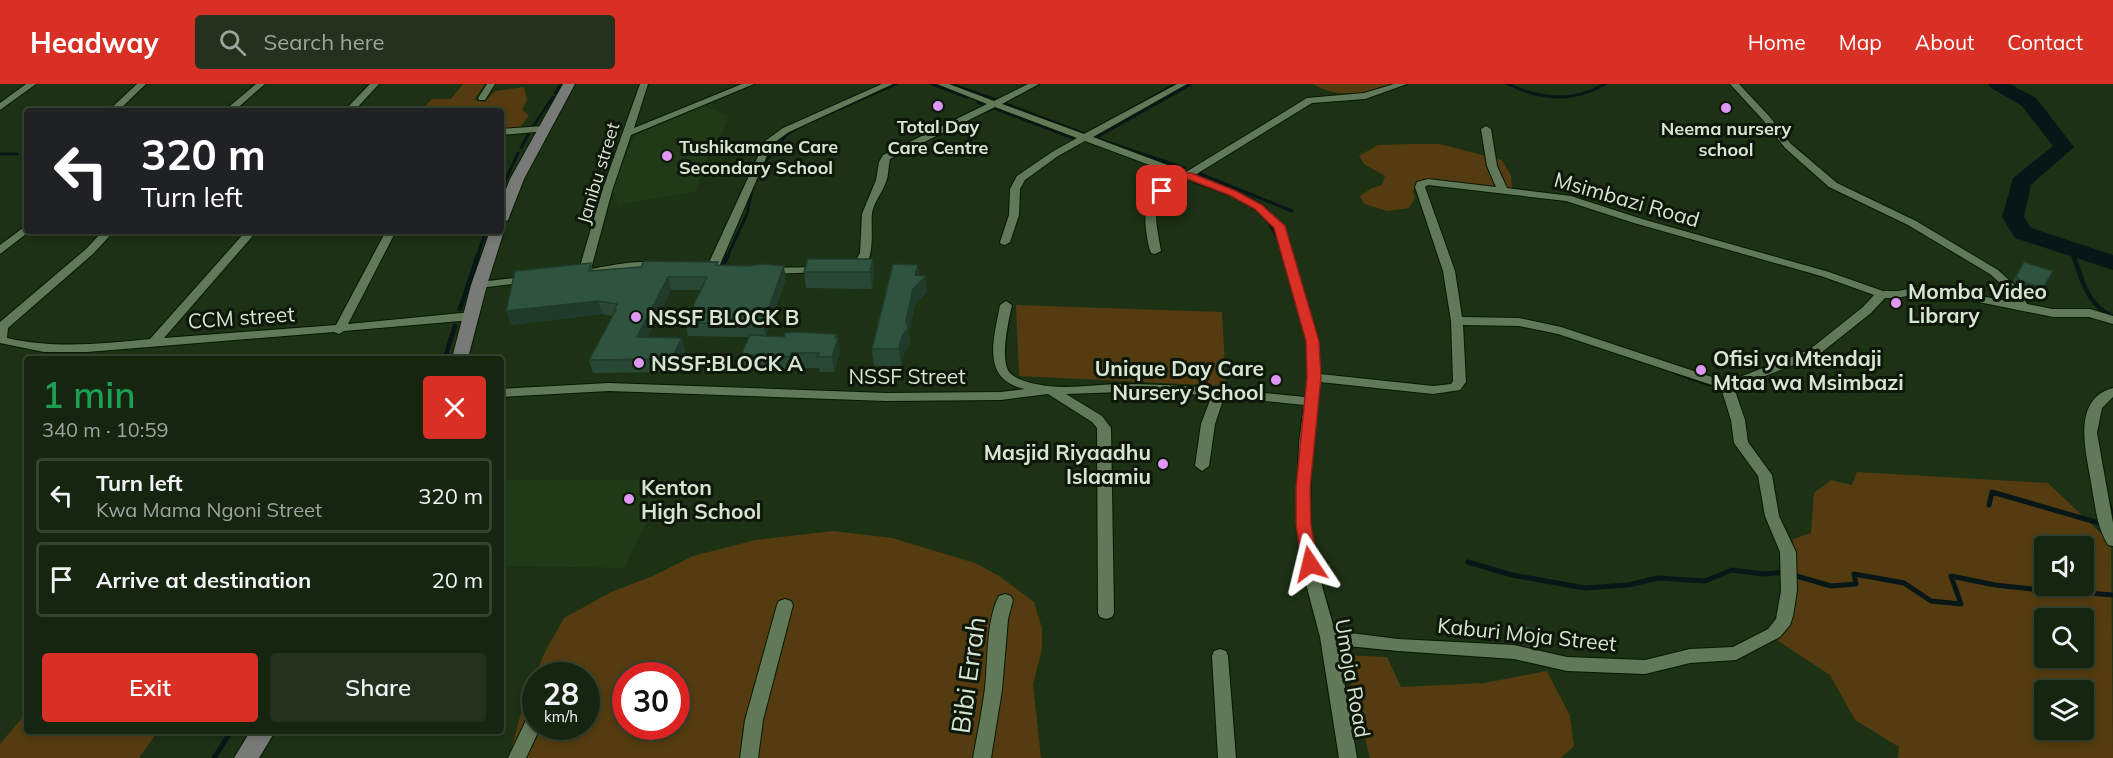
<!DOCTYPE html>
<html lang="en">
<head>
<meta charset="utf-8">
<style>
  body { margin:0; font-family:Mulish,sans-serif; background:#23311e; color:#f1f3f6; height:100vh; display:flex; flex-direction:column; font-size:22px; white-space:nowrap }
  * { box-sizing:border-box; margin:0 }
  p { font-size:20px; color:#9ea59f }
  .icon { flex:none; width:33px; height:33px; fill:none; stroke:currentColor; stroke-width:2; stroke-linecap:round; stroke-linejoin:round }
  .map { position:relative; flex:1; overflow:hidden }
  .panel { position:absolute; left:24px; top:272px; width:480px; height:378px; display:flex; flex-direction:column; background:#162510; border-radius:6px; box-shadow:0 3px 9px #0003,0 0 0 2px #354230 }
  .panel>* { flex:none }
  .top-card { position:absolute; left:24px; top:24px; width:480px; height:126px; border-radius:6px; box-shadow:0 3px 9px #0003,0 0 0 2px #354230; background:#202124; color:#fff; overflow:hidden }
  .buttons { position:absolute; left:2034px; top:452px; display:grid; gap:12px }
  .buttons a { display:grid; place-items:center; width:60px; height:60px; border-radius:6px; background:#162510; box-shadow:0 3px 9px #0003,0 0 0 2px #354230; font-size:30px }
  .speed { position:absolute; left:522px; top:578px; display:flex; gap:12px; font-size:30px; font-weight:700; text-align:center }
  .speed>* { display:grid; place-content:center; width:78px; height:78px; border-radius:50%; background:#162510; box-shadow:0 3px 9px #0003,0 0 0 2px #354230; line-height:1 }
  .speed small { font-size:15px; font-weight:400 }
  .speed .limit { border:9px solid #d22; background:#fff; color:#111 }
  .pin { position:absolute; display:grid; place-items:center; width:51px; height:51px; color:#fff; margin:-26px; border-radius:12px; box-shadow:0 3px 9px #0006 }
  .me { position:absolute; width:66px; margin:-33px; rotate:350deg; stroke-linejoin:round; filter:drop-shadow(0 0 4px #0008) }
  .turn { display:flex; align-items:center; gap:21px; height:126px; padding:0 18px; font-size:27px }
  .turn .icon { width:78px; height:78px; stroke-width:2.5 }
  .turn b { display:block; font-size:42px; line-height:51px }
  .round { display:grid; place-items:center; flex:none; width:63px; height:63px; border-radius:6px; background:#23311e }
  .overview { display:flex; align-items:center; justify-content:space-between; height:102px; padding:0 18px }
  h1 { font-size:36px; font-weight:600; line-height:45px; color:#1e9e55 }
  .cta { display:flex; gap:12px; margin-top:auto; padding:12px 18px }
  .cta a { flex:1; height:69px; border-radius:6px; background:#d93025; color:#fff; font-size:24px; font-weight:600; line-height:69px; text-align:center }
  .cta a+a { background:#23311e; color:#f1f3f6 }
  ul { padding:0; list-style:none }
  li { display:flex; align-items:center; gap:18px; height:75px; margin:0 12px 9px; padding:0 6px; border:3px solid #354230; border-radius:6px }
  li div { flex:1 }
  li b { display:block; font-size:22px }
  li em { font-style:normal }
  header { display:flex; align-items:center; gap:36px; box-sizing:border-box; height:84px; padding:0 30px; background:#d93025; color:#fff }
  header strong { font-size:28px }
  nav { display:flex; gap:33px; margin-inline-start:auto; font-size:21px }
  .search { width:420px; height:54px; background:#23311e; display:flex; align-items:center; gap:15px; box-sizing:border-box; padding:0 21px; border-radius:6px; color:#9ea59f; font-size:22px }
  .map>svg:first-child { display:block }
  .built { fill:#203a17 }
  .green { fill:#543c10; fill-rule:evenodd }
  .lines { fill:none; stroke-linecap:round; stroke-linejoin:round }
  .stream-far2 { stroke:#071717; stroke-width:3 }
  .stream-far1 { stroke:#071717; stroke-width:4.5 }
  .stream { stroke:#071717; stroke-width:5 }
  .river { fill:#071717; fill-rule:evenodd }
  .minor-casing { stroke:#061901; stroke-width:2 }
  .secondary-casing { stroke:#061901; stroke-width:2 }
  .minor { fill:#617959; fill-rule:evenodd }
  .secondary { fill:#787a77; fill-rule:evenodd }
  .wall { fill:#284735 }
  .shaded-wall { fill:#203a2b }
  .building { fill:#2e533e; stroke:#203a2b; stroke-width:1.5 }
  .route { fill:#d93025; stroke:#8d1f18; stroke-width:1.5 }
  .poi-dot { fill:#de98f3; stroke:#0d170a; stroke-width:2 }
  .labels { text-anchor:middle; dominant-baseline:central; stroke-width:6; stroke-linejoin:round; paint-order:stroke }
  .far-poi-label { font-size:18px; font-weight:bold; fill:#d6e4d2; stroke:#0d170a }
  .far-street-label { font-size:18px; fill:#d6e4d2; stroke:#0d170a }
  .street-label { font-size:21px; fill:#d6e4d2; stroke:#0d170a }
  .poi-label { font-size:21px; font-weight:bold; fill:#d6e4d2; stroke:#0d170a; text-anchor:start }
  .near-street-label { font-size:26px; fill:#d6e4d2; stroke:#0d170a }
</style>
</head>
<body>
<header>
<strong>Headway</strong>
<div class="search"><svg class="icon" aria-label="search" viewBox="0 0 24 24"><circle cx="10" cy="10" r="6"/><path d="M15 15l6 6"/></svg>Search here</div>
<nav><a>Home</a><a>Map</a><a>About</a><a>Contact</a></nav>
</header>
<div class="map">
<svg width="2113" height="674" viewBox="0 0 2113 674">
  <rect width="100%" height="100%" fill="#1d3115"/>
  <!-- built -->
  <path class="built" d="M703,22L729,32L720,53L713,60L695,108L618,121L611,103L635,51Z
    M501,396H667L624,484L501,482Z"/>
  <!-- green -->
  <path class="green" d="M463,0H485L474,16L485,18L495,7L524,3L527,16L522,26L529,31L520,44L501,45V27H420L432,15H451Z
    M1313,0H1407C1377,9 1341,17 1313,0Z
    M1410,60H1439L1502,76L1511,92L1512,104C1481,109 1449,98 1417,101L1413,107L1415,114L1409,124L1388,127L1364,120L1360,112L1372,104L1382,101L1385,92L1364,80L1359,72L1378,61Z
    M1016,221L1222,228L1226,302L1019,292Z
    M1857,388L2048,399L2111,459L2113,674H1898L1899,663L1855,636L1830,591L1777,556L1793,455L1811,449L1814,409L1831,396L1852,401ZM2044,462H2084V501H2044ZM2044,534H2084V573H2044ZM2044,606H2084V645H2044Z
    M833,447L892,454L975,479L999,492L1034,518L1042,544V565L1033,600L1041,674H509L525,614L546,566L564,534L611,508L653,492L693,472L756,456ZM536,591H586V642H536ZM626,591H676V642H626Z
    M1344,571L1387,573L1401,603L1484,599L1547,587L1570,632L1574,662L1561,674H1370Z
    M27,628V646L158,647L139,674H0V660Z"/>
  <g class="lines">
    <!-- stream-far2 -->
    <path class="stream-far2" d="M932,0L967,13
      M951,0L996,16
      M1508,0C1541,16 1573,19 1605,0
      M555,9L561,0
      M978,18L985,21
      M1003,19L1085,50L1090,48
      M986,27L994,24L1073,54
      M1126,28L1176,0
      M810,38L896,0
      M534,41L553,13
      M1095,54L1191,0
      M1095,54L1184,84
      M521,64L529,49
      M0,70H17
      M759,86L786,51L802,41
      M1200,90L1292,127
      M501,106L518,69
      M1268,137L1279,157
      M2072,168L2074,173
      M477,173L486,147
      M727,173L747,130L752,105"/>
    <!-- stream-far1 -->
    <path class="stream-far1" d="M2073,171C2084,199 2085,218 2113,233
      M722,183L728,171
      M460,225L478,171
      M445,274L455,242
      M1677,289L1709,300"/>
    <!-- stream -->
    <path class="stream" d="M1989,421L1992,408L2113,443
      M2109,421L2113,436
      M1468,478L1512,491L1585,504L1628,501L1658,494L1705,497L1732,486L1763,490L1786,488
      M1793,491L1831,502L1856,500L1854,490L1904,499L1931,517L1961,520L1951,492L1995,501L2032,505L2038,511L2076,508L2113,511
      M214,674L232,646"/>
    <!-- river -->
    <path class="river" d="M1988,0H2010L2036,14L2074,63L2031,101L2024,133L2031,144L2113,171V186L2015,154L2002,133L2013,94L2053,62L2022,22L1991,4Z"/>
    <!-- minor casing -->
    <g class="minor-casing">
      <path id="minor" d="M26,0H36L0,26V19Z
        M137,0H146L118,27H108Z
        M256,0H265L234,27H224Z
        M370,0H379L354,27H344Z
        M487,0H495L485,16H479L478,14Z
        M640,0H648L634,44L742,0H754L631,51L612,107L591,185C608,182 651,172 665,183L663,185H631L586,192L580,191L578,189L602,107Z
        M882,0H893L789,48L772,60L718,185L716,187H708L706,185L765,57L783,44Z
        M937,0H949L994,17L1028,0H1039L1002,20L1084,50L1177,0H1187L1093,53L1186,88L1307,14L1364,9L1394,0H1407L1365,15L1312,19L1195,91L1237,107L1263,121L1284,143L1319,257L1320,290L1433,302L1451,300L1453,297L1451,237L1443,187L1415,103L1417,98L1428,95L1496,103L1487,82L1481,45L1486,42L1491,45L1497,82L1507,104L1571,112L1642,135L1829,188L1883,207H1898L1924,202L2014,218L2011,209L1990,190L1908,141L1829,103L1785,64L1763,36L1730,0H1739L1769,32L1791,60L1837,99L1916,137L1998,186L2020,206L2027,220L2053,225H2090L2113,232V240L2089,233H2053L1934,209C1917,208 1902,215 1885,214L1871,229L1817,272L1734,304L1745,336L1748,358L1772,391L1779,432L1796,468L1797,507L1793,532L1790,541L1780,553L1736,576L1690,579L1645,590L1567,587L1514,575L1398,567L1338,561L1357,674H1339L1320,553L1306,500L1296,441L1299,359L1304,321L1224,313L1215,340L1209,382L1202,387L1195,382L1201,340L1212,311L1122,308L1066,310L1102,332L1111,344L1114,529L1112,533L1106,535L1100,533L1098,529L1097,344L1092,338L1048,310L1001,316L886,317L609,307L501,313V305L609,299L886,309L1001,308L1025,305C980,296 994,254 1000,221L1006,217L1012,221C1009,235 999,277 1010,289C1019,298 1036,300 1048,302C1072,305 1098,300 1122,300C1183,300 1244,307 1305,313L1308,293L1307,257L1274,144L1255,125L1229,111L1188,96C1149,119 1154,125 1161,167L1155,170L1151,169C1148,162 1147,153 1146,146C1142,117 1157,106 1179,92L1085,57L1058,72L1025,96L1020,105L1019,131L1010,158L1005,161L1001,160L1000,158L1009,131L1010,105L1017,92L1052,68L1077,54L995,23L890,75C888,83 889,91 886,98C882,109 874,118 872,129C870,146 879,192 848,186L846,184L855,178L860,169L862,130L876,96L879,78L883,71L987,20ZM1428,101L1566,117L1634,139L1821,192L1874,211L1863,223L1809,266L1727,298L1561,243L1519,234L1462,233L1455,187L1425,103ZM1463,241L1519,242L1558,250L1721,304L1731,336L1734,359L1758,392L1765,432L1780,468L1781,507L1776,535L1768,545L1733,563L1690,565L1645,576L1567,573L1514,561L1398,555L1335,547C1326,515 1312,473 1311,439C1308,392 1315,343 1320,298L1433,310L1460,306L1466,298Z
        M543,42L548,45L546,47L501,51V45Z
        M27,141V147H30L0,170V161Z
        M103,147H114L94,169L8,244L7,254C54,265 102,260 150,255L246,147H257L164,254L336,241L386,147H396L348,240L472,228L478,232L472,236L344,247L339,250L334,248L87,268H44L0,259V238L86,165Z
        M821,183L825,184V188L768,190L762,187L768,184Z
        M531,192L537,195L535,197L479,204L473,201L479,198Z
        M2113,304V313L2102,324L2097,349L2113,439V462L2108,461C2096,441 2095,420 2091,398C2086,368 2071,315 2113,304Z
        M1005,510L1011,512L1013,516L1008,535L1002,606L991,674H973C977,651 982,628 985,604C988,577 986,536 999,512Z
        M785,515L791,517L793,521L763,636L758,674H740L745,636L777,521L779,517Z
        M1220,565L1226,567L1228,572L1236,674H1218L1212,572L1214,567Z
        M536,626V642H541L526,674H508L530,628Z"/>
    </g>
    <!-- secondary casing -->
    <g class="secondary-casing">
      <path id="secondary" d="M563,0H575L524,95L508,136L501,140V118L510,95Z
        M501,144L504,147L487,201L468,274H452L471,201L490,147H501Z
        M251,646H276L259,674H234Z"/>
    </g>
    <!-- minor -->
    <use href="#minor" class="minor"/>
    <!-- secondary -->
    <use href="#secondary" class="secondary"/>
  </g>
  <!-- wall -->
  <path class="wall" d="M873,175L874,191L872,205L806,204L804,188Z
    M2024,178L2053,187L2040,208L2018,201L2013,197Z
    M591,179L593,187L719,181L786,195L766,252L784,253L837,250L840,269L834,288H820L819,284H794L793,288L744,286L741,271L749,253L688,252L685,239L701,206H671L647,254H682L685,268L674,288L593,289L589,276L613,232L602,230L511,241Z
    M918,181L919,191L927,208L915,221L909,248L910,261L904,269L901,282H874L872,265Z
    M1522,542L1535,558L1533,563L1521,560L1520,546Z"/>
  <!-- shaded-wall -->
  <path class="shaded-wall" d="M873,175L874,191L872,205L870,188Z
    M918,181L919,197L926,192L927,208L915,221L909,248L910,261L904,269L901,282L899,265Z
    M784,182L786,195L766,253L763,240Z
    M668,193L671,206L640,267L637,253Z
    M598,217L602,230L511,241L506,227Z
    M837,250L840,269L834,288L832,273Z
    M682,254L685,268L674,288L671,275Z
    M791,269L794,284L793,288L790,273Z"/>
  <!-- building -->
  <path class="building" d="M808,175H873L870,188H804Z
    M644,177L718,178L716,181L749,182L762,180L784,182L763,240L685,239L707,193H668L637,253L682,254L671,275L589,276L616,226H614L617,220L598,217L506,227L515,187L591,179L589,187L641,183Z
    M2024,178L2053,187L2043,204L2020,197L2016,192Z
    M893,180L918,181L915,191L926,192L913,205L906,237L908,245L902,252L899,265H872Z
    M796,248L837,250L835,254H838L832,273H817L819,269H791L790,273L741,271L750,251L784,253L785,249Z
    M1522,542L1534,544L1535,558L1523,556Z"/>
  <!-- route -->
  <path class="route" d="M1184,89H1191L1236,107L1262,121L1285,142L1319,257L1321,293L1310,404L1311,441L1318,480L1316,484H1305L1302,480L1296,441V404L1307,293L1306,257L1274,144L1255,125L1229,111L1188,95L1166,109H1158V104Z"/>
  <!-- markers -->
  <g class="poi-dot">
    <circle cx="938" cy="22" r="6"/>
    <circle cx="1726" cy="24" r="6"/>
    <circle cx="667" cy="72" r="6"/>
    <circle cx="1896" cy="219" r="6"/>
    <circle cx="636" cy="233" r="6"/>
    <circle cx="639" cy="279" r="6"/>
    <circle cx="1701" cy="286" r="6"/>
    <circle cx="1276" cy="296" r="6"/>
    <circle cx="1163" cy="380" r="6"/>
    <circle cx="629" cy="415" r="6"/>
  </g>
  <g class="labels">
    <!-- far-poi labels -->
    <g class="far-poi-label">
      <text x="938" y="42">Total Day<tspan x="938" dy="21">Care Centre</tspan></text>
      <text x="1726" y="44">Neema nursery<tspan x="1726" dy="21">school</tspan></text>
      <text x="679" y="62" text-anchor="start">Tushikamane Care<tspan x="679" dy="21">Secondary School</tspan></text>
    </g>
    <!-- far-street labels -->
    <g class="far-street-label">
      <text transform="translate(598 89) rotate(-73)">Janibu street</text>
    </g>
    <!-- street labels -->
    <g class="street-label">
      <text transform="translate(1627 115) rotate(16)">Msimbazi Road</text>
      <text transform="translate(241 233) rotate(-4)">CCM street</text>
      <text x="907" y="292">NSSF Street</text>
      <text transform="translate(1527 550) rotate(6)">Kaburi Moja Street</text>
      <text transform="translate(1353 594) rotate(80)">Umoja Road</text>
    </g>
    <!-- poi labels -->
    <g class="poi-label">
      <text x="1908" y="207">Momba Video<tspan x="1908" dy="24">Library</tspan></text>
      <text x="648" y="233">NSSF BLOCK B</text>
      <text x="1713" y="274">Ofisi ya Mtendaji<tspan x="1713" dy="24">Mtaa wa Msimbazi</tspan></text>
      <text x="651" y="279">NSSF:BLOCK A</text>
      <text x="1264" y="284" text-anchor="end">Unique Day Care<tspan x="1264" dy="24">Nursery School</tspan></text>
      <text x="1151" y="368" text-anchor="end">Masjid Riyaadhu<tspan x="1151" dy="24">Islaamiu</tspan></text>
      <text x="641" y="403">Kenton<tspan x="641" dy="24">High School</tspan></text>
    </g>
    <!-- near-street labels -->
    <g class="near-street-label">
      <text transform="translate(968 591) rotate(-82)">Bibi Errah</text>
    </g>
  </g>
</svg>
<div class="buttons">
<a><svg class="icon" aria-label="sound" viewBox="0 0 24 24"><path d="M4 9h4l5-4v14l-5-4H4zM17 9q2 3 0 6"/></svg></a>
<a><svg class="icon" aria-label="search" viewBox="0 0 24 24"><circle cx="10" cy="10" r="6"/><path d="M15 15l6 6"/></svg></a>
<a><svg class="icon" aria-label="layers" viewBox="0 0 24 24"><path d="M12 4l9 5-9 5-9-5zM3 14l9 5 9-5"/></svg></a>
</div>
<div class="speed"><div>28<small>km/h</small></div><div class="limit">30</div></div>
<div class="pin" style="left:1162px;top:107px;background:#d93025"><svg class="icon" aria-label="arrive" viewBox="0 0 24 24"><path d="M6 21V4h12l-3 4 3 4H6"/></svg></div>
<svg class="me" style="left:1310px;top:480px" viewBox="-20 -20 40 40"><path d="M0-17L14 15 0 8-14 15z" fill="#d93025" stroke="#fff" stroke-width="4"/></svg>
<div class="top-card">
<div class="turn"><svg class="icon" aria-label="left" viewBox="0 0 24 24"><path d="M17 20v-9H6M10 6l-5 5 5 5"/></svg><div><b>320 m</b>Turn left</div></div>
</div>
<section class="panel">
<div class="overview"><div><h1>1 min</h1><p>340 m · 10:59</p></div><a class="round" style="background:#d93025;color:#fff"><svg class="icon" aria-label="close" viewBox="0 0 24 24"><path d="M6 6l12 12M18 6L6 18"/></svg></a></div>
<ul>
<li><svg class="icon" aria-label="left" viewBox="0 0 24 24"><path d="M17 20v-9H6M10 6l-5 5 5 5"/></svg><div><b>Turn left</b><p>Kwa Mama Ngoni Street</p></div><em>320 m</em></li>
<li><svg class="icon" aria-label="arrive" viewBox="0 0 24 24"><path d="M6 21V4h12l-3 4 3 4H6"/></svg><div><b>Arrive at destination</b></div><em>20 m</em></li>
</ul>
<div class="cta"><a>Exit</a><a>Share</a></div>
</section>
</div>
</body>
</html>
